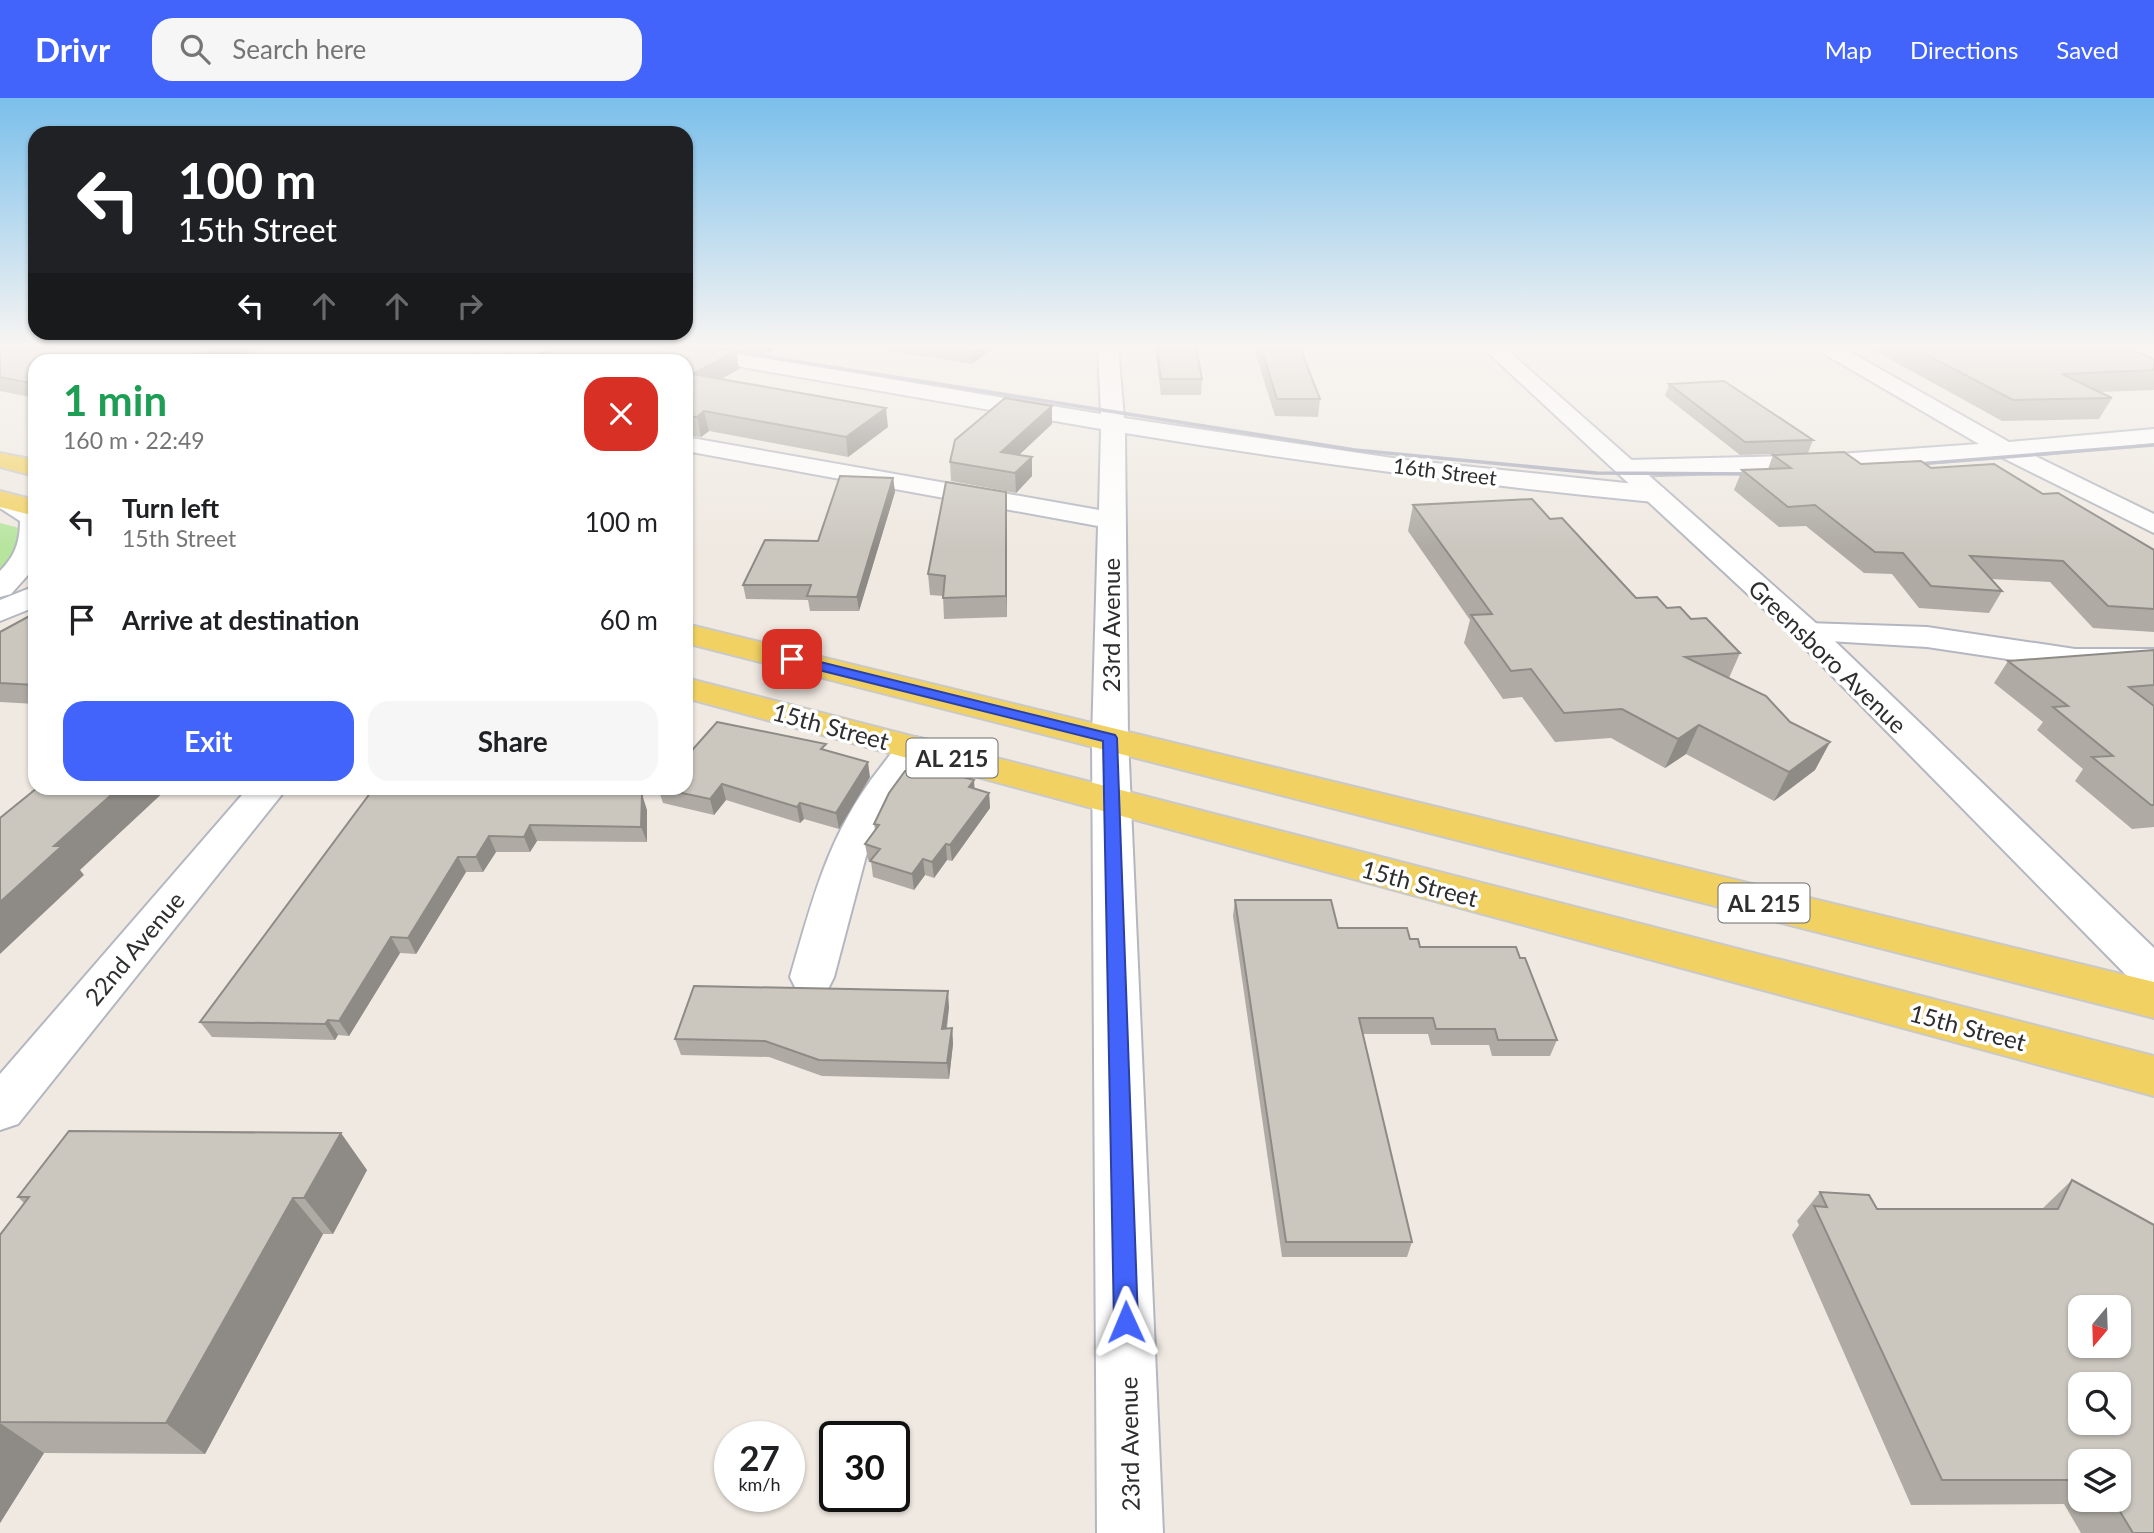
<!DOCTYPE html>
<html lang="en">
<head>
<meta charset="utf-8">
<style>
  body { margin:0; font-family:Lato,sans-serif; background:#f6f6f6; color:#202124; height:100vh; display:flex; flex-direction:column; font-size:26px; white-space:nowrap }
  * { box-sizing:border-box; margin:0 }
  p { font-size:23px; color:#757577 }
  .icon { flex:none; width:38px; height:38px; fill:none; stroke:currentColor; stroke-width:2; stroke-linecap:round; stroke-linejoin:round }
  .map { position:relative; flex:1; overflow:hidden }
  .details { position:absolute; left:28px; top:256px; width:665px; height:441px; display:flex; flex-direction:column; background:#fff; border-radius:21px; box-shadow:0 2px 5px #0004 }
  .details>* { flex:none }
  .banner { position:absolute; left:28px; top:28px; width:665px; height:214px; border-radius:21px; box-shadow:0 2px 5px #0004; background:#202124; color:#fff; overflow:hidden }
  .needle { width:46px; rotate:199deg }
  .controls { position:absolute; left:2068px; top:1197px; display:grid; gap:14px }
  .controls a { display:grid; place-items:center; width:63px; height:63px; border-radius:14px; background:#fff; box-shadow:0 2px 5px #0004; font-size:35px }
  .speed { position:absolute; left:714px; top:1323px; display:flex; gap:14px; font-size:35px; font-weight:700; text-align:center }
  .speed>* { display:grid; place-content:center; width:91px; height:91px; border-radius:50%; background:#fff; box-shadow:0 2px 5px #0004; line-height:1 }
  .speed small { font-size:18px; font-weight:400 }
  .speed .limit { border:4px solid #111; border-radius:10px; background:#fff; color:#111 }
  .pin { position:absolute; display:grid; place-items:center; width:60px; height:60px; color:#fff; margin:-30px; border-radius:14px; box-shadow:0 4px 10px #0006 }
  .me { position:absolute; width:77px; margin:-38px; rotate:359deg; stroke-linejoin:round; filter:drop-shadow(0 0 5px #0008) }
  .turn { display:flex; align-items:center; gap:24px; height:147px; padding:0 35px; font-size:32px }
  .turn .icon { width:91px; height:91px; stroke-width:2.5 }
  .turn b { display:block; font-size:49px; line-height:60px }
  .lanes { display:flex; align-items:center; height:66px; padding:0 35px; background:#0003; justify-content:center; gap:35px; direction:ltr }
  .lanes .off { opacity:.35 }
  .round { display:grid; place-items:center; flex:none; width:74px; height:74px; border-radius:21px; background:#f6f6f6 }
  .head { display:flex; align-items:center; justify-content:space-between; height:119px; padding:0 35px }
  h1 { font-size:42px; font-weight:700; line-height:52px; color:#1e9e55 }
  .primary-button { display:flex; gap:14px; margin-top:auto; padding:14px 35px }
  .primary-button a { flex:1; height:80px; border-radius:21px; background:#4264fb; color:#fff; font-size:28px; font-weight:700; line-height:80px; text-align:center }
  .primary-button a+a { background:#f6f6f6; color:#202124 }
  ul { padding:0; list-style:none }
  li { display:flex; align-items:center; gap:21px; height:98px; padding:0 35px }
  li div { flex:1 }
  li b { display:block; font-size:26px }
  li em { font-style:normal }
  header { display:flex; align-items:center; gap:42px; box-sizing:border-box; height:98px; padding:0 35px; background:#4264fb; color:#fff }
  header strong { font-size:33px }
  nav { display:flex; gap:38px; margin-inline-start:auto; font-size:24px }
  .search { width:490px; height:63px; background:#f6f6f6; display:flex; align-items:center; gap:18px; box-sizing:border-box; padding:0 24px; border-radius:21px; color:#757577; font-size:26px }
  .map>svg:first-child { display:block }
  .green { fill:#b6e59e }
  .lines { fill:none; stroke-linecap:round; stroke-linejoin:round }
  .minor-casing { stroke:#b4b7c1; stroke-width:4 }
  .tertiary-casing { stroke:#b4b7c1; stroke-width:4 }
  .secondary-casing { stroke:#b4b7c1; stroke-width:4 }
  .primary-casing { stroke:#c9c9c9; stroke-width:4 }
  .minor { fill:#fff; fill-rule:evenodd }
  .tertiary { fill:#fff; fill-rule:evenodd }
  .secondary { fill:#fff; fill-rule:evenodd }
  .primary { fill:#f2d163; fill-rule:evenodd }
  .rail { stroke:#a3a6b8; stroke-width:3.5 }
  .wall { fill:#afaba4; fill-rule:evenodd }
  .shaded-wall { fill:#8e8b86 }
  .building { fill:#cbc7bf; stroke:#8e8b86; stroke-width:2; fill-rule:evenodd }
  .route { fill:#4264fb; stroke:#2b41a3; stroke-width:2 }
  .labels { text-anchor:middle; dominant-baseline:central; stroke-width:7; stroke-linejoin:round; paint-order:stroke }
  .far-street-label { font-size:21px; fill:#2e2e2e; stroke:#fff }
  .shield { fill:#fff; stroke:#6d6d6d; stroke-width:2 }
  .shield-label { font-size:23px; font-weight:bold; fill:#2e2e2e }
  .street-label { font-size:24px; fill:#2e2e2e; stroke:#fff }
</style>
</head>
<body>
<header>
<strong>Drivr</strong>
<div class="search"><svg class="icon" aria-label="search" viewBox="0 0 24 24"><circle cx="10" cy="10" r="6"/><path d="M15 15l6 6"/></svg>Search here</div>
<nav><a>Map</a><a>Directions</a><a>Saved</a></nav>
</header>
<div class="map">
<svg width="2154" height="1435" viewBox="0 0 2154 1435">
  <rect width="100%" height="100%" fill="#efe9e1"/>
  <!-- green -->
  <path class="green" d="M0,425L35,434V470L0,487Z"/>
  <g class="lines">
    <!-- minor casing -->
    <g class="minor-casing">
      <path id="minor" d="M488,250H514L494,262H467Z
        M657,250H703L1101,316L1098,250H1118L1124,320L1406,362L1654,388L1663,390L1667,396L1663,402L1654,404C1477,387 1301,364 1125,335L1128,641L1163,1435H1097L1092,641L1098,428L686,353V339L1099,412L1101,331L667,256Z
        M1818,250H1843L2009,344L2154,331V345L2033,357L2154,416V435L2001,359L1825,372L1627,378L1618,375L1614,370L1618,365L1627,362L1825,357L1979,346L1821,254Z
        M1807,525L1927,529L2075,551H2154V571H2075L1927,549L1796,541L1791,534L1796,527Z
        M915,639L928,642L933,650L889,709L866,758L834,879L828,891L812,896L796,891L790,879C813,800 828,736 880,670C891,656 898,643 915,639Z
        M248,690H287L18,1026L0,1032V976Z"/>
    </g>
    <!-- tertiary casing -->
    <g class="tertiary-casing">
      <path id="tertiary" d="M8,395L35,409V469L11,496L0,499V473C15,458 20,444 20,423L0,410V397Z"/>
    </g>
    <!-- secondary casing -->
    <g class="secondary-casing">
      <path id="secondary" d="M1483,250H1505L1818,527L2154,850V894L2138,889L1796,541Z
        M35,488V509L0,523V502Z"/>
    </g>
    <!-- primary casing -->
    <g class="primary-casing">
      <path id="primary" d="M0,355L35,362V378L0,369Z
        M0,393L35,402V418L0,409Z
        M686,526L2154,884V920L686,545Z
        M686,580L2154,958V998L686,600Z"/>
    </g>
    <!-- minor -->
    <use href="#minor" class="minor"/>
    <!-- tertiary -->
    <use href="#tertiary" class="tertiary"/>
    <!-- secondary -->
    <use href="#secondary" class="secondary"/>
    <!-- primary -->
    <use href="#primary" class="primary"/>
    <!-- rail -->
    <path class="rail" d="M711,250L1355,352L1596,375L1758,376
      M1905,367L2154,347"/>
  </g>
  <!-- wall -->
  <path class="wall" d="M0,250L35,262V300L0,293Z
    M555,250H778L764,257L734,252L736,253L739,271L721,281L888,329L848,359L709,333L701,339L686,337V262Z
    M868,250H994L972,266Z
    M1155,250H1196L1202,281L1201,297H1161Z
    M1254,250H1300L1320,301L1318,319L1275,318Z
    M1870,250H2128L2154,261V292L2099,294L2112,300L2099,321L2002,323Z
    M1669,286L1813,342L1808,355L1740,357L1665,298Z
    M1052,308V326L1019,357L1032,359V378L1016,395L951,383L950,364Z
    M1773,357L1861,366L1931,370L2043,396L2154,452V534L2093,530L2050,484L1991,481L2002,493L1989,515L1919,510L1892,476L1864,475L1806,428L1779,429L1734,392L1742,372L1768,371Z
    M893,380L895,394L859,513H810L808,502L746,501L743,487L818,443Z
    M1413,407L1550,421L1636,500L1667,510L1691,521L1740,555L1729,580L1790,624L1830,644L1815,672L1774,703L1686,656L1665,670L1611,640L1555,644L1522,599L1503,601L1464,545L1470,522L1408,433Z
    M1006,414L1007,519L944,521L943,498L930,497L928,476Z
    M35,515V606L0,604V534Z
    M2154,552V729L2132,731L2075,683L2083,671L2037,632L2043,624L1994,585L2008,563Z
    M827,653L870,679L839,731L804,721L800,725L726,702L714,717L663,705L658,690Z
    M374,690L564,695L647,712V744L537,743L530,754H496L483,774H466L416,856L400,855L349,938L338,937L335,942L212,939L200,924Z
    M974,691L989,695L990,710L952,763L947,762L934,780L925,777L914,792L873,779L871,763L868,762L865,746L875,732L874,726Z
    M1235,802L1338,830L1410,841L1420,849L1520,860L1557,942L1550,958H1492L1489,947H1431L1428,936H1363L1412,1144L1407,1159H1282L1233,818Z
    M949,909L947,931L952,930L953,946L949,981L822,978L769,959L681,957L675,941Z
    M367,1072L333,1136H323L205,1356L44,1355L0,1425V1137L24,1105L18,1099Z
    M2072,1082L2154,1435H2081L2064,1406L1911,1407L1792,1137L1799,1127L1797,1123L1820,1094L1877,1111H2042ZM2081,1363H2119V1402H2081Z"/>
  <!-- shaded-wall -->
  <path class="shaded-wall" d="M216,250H264L230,262H191L190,259Z
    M762,250H778L764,257Z
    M971,250H994L972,266Z
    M736,253L739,271L696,295L692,276Z
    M1052,308V326L1002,373L1001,354Z
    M886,310L888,329L848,359L846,339Z
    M704,313L709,333L701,339L697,319Z
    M1032,359V378L1016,395L1015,375Z
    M893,380L895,394L859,513L857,499Z
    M1006,394V414L1007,519L1006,498Z
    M1699,627L1686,656L1665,670L1678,641Z
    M1830,644L1815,672L1774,703L1789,674Z
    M868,664L870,679L839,731L836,715Z
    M974,682L975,698L969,689Z
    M722,686L726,702L714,717L710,701Z
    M119,690H168L80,772L84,777L0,856V804L54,748Z
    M553,690H567L556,710L550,695Z
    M989,695L990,710L952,763L950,747Z
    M642,696L647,712V744L641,729Z
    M800,705L804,721L800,725L797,709Z
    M530,727L537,743L530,754L524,739Z
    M489,738L496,754L483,774L476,759Z
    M946,746L947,762L934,780L932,764Z
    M458,759L466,774L416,856L408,840Z
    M923,761L925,777L914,792L912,776Z
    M391,839L400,855L349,938L339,923Z
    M948,893L949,909L944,947L942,931Z
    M328,922L338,937L335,942L325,926Z
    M952,930L953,946L949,981L947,965Z
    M341,1035L367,1072L333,1136L304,1100Z
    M293,1100L323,1136L205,1356L166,1325Z
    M0,1325L44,1355L0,1425Z"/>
  <!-- building -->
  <path class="building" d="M0,250H216L190,259L205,262H35V286L0,279Z
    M555,250H719L736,253L692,276L886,310L846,339L704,313L697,319L686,318V262H526Z
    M1157,250H1196L1202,281H1161Z
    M1261,250H1300L1320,301H1277Z
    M1914,250H2128L2154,261V272L2062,276L2112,300L2013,302Z
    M1724,283L1813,342L1745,344L1669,286Z
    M1005,300L1052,308L1001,354L1032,359L1015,375L950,364L955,342Z
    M1844,354L1861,366L1921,363L1931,370L1994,366L2043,396L2058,395L2154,452V511L2108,508L2063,463L1970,458L2002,493L1931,488L1903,455L1875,454L1815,407L1788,409L1742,372L1791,370L1773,357Z
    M840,378L893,380L857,499L807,498L811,487H743L765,442L818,443Z
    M946,384L1006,394V498L943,500L945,478L928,476Z
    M1532,401L1550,421L1562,420L1636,500L1657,499L1667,510L1680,509L1691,521L1706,520L1740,555L1685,559L1766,598L1790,624L1830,644L1789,674L1699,627L1678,641L1622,611L1564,615L1531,571L1511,573L1471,517L1492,516L1413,407Z
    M35,515V587L0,585V534Z
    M2154,552V587L2129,589L2154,608V707H2151L2092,659L2113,658L2053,609L2068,608L2008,563Z
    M717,624L826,646L821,651L868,664L836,715L800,705L797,709L722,686L710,701L658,690H686V659Z
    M934,671L974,682L969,689L989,695L950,747L946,746L932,764L923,761L912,776L870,763L880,751L865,746L879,727L874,726L889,695L905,673L930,676Z
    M37,690H119L54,748H62L0,804V720Z
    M374,690H553L550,695L642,696L641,729L530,727L524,739L489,738L476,759H458L408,840L391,839L339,923L328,922L325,926L200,924Z
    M1235,802H1331L1338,830H1407L1410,841H1418L1420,849H1516L1520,860H1525L1557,942H1498L1495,931H1436L1433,920H1359L1412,1144H1286Z
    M694,888L948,893L942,931L952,930L947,965L819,962L765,943L675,941Z
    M69,1033L341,1035L304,1100H293L166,1325L0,1324V1137L29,1099H18Z
    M2072,1082L2154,1127V1435H2133L2113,1402H2119V1363H2081V1382H1942L1814,1108L1827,1109L1820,1094L1869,1097L1877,1111H2058ZM2081,1209H2119V1248H2081ZM2081,1286H2119V1325H2081Z"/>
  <!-- sky -->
  <linearGradient id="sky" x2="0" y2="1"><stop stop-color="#7abfeb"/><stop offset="0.55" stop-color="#f8f5f2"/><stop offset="1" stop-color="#f8f5f2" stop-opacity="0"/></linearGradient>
  <rect width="2154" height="451" fill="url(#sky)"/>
  <!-- route -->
  <path class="route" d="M792,557L1115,637L1117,640L1138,1224L1135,1232L1126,1236L1118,1232L1114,1224L1103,643L787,564L785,561Z"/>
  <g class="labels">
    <!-- far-street labels -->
    <g class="far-street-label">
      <text transform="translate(1445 373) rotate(7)">16th Street</text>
    </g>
    <!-- shield labels -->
    <g class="shield">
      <rect x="906.5" y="640.5" width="91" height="39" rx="5"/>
      <rect x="1718.5" y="785.5" width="91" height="39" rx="5"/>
    </g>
    <g class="shield-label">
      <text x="952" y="660">AL 215</text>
      <text x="1764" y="805">AL 215</text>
    </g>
    <!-- street labels -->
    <g class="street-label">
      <text transform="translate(1110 527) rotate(-90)">23rd Avenue</text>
      <text transform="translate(1828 558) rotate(44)">Greensboro Avenue</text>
      <text transform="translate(831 628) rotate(15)">15th Street</text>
      <text transform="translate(1420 785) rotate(15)">15th Street</text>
      <text transform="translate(134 850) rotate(-50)">22nd Avenue</text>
      <text transform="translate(1968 929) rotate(15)">15th Street</text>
      <text transform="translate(1129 1346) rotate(-91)">23rd Avenue</text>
    </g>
  </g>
</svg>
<div class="controls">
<a><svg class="needle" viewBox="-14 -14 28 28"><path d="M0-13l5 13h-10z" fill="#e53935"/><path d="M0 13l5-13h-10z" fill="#757577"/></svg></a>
<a><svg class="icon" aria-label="search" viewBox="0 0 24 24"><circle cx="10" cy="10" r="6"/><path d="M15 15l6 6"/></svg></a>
<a><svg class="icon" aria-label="layers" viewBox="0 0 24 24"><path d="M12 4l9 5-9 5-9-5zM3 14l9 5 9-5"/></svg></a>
</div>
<div class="speed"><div>27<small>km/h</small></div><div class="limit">30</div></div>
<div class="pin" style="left:792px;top:561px;background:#d93025"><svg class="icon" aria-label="arrive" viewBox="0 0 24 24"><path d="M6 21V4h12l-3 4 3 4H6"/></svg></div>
<svg class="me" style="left:1126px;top:1224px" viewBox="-20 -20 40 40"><path d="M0-17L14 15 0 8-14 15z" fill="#4264fb" stroke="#fff" stroke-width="4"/></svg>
<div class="banner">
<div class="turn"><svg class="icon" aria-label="left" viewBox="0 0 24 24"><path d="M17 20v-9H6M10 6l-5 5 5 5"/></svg><div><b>100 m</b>15th Street</div></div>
<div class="lanes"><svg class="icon" aria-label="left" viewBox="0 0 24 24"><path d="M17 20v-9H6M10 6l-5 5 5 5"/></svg><svg class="icon off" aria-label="ahead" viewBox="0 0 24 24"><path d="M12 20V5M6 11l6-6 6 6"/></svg><svg class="icon off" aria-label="ahead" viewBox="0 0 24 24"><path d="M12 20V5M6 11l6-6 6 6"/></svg><svg class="icon off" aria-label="right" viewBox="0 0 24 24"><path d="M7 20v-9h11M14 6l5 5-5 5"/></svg></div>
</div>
<section class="details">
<div class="head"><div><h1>1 min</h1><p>160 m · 22:49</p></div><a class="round" style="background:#d93025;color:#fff"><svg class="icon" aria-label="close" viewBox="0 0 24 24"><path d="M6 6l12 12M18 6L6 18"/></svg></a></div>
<ul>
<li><svg class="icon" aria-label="left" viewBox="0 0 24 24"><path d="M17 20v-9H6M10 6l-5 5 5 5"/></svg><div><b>Turn left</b><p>15th Street</p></div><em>100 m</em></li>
<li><svg class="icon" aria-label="arrive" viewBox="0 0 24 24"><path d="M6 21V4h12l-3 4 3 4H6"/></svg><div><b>Arrive at destination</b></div><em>60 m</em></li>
</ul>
<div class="primary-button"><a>Exit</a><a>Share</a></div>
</section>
</div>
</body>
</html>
